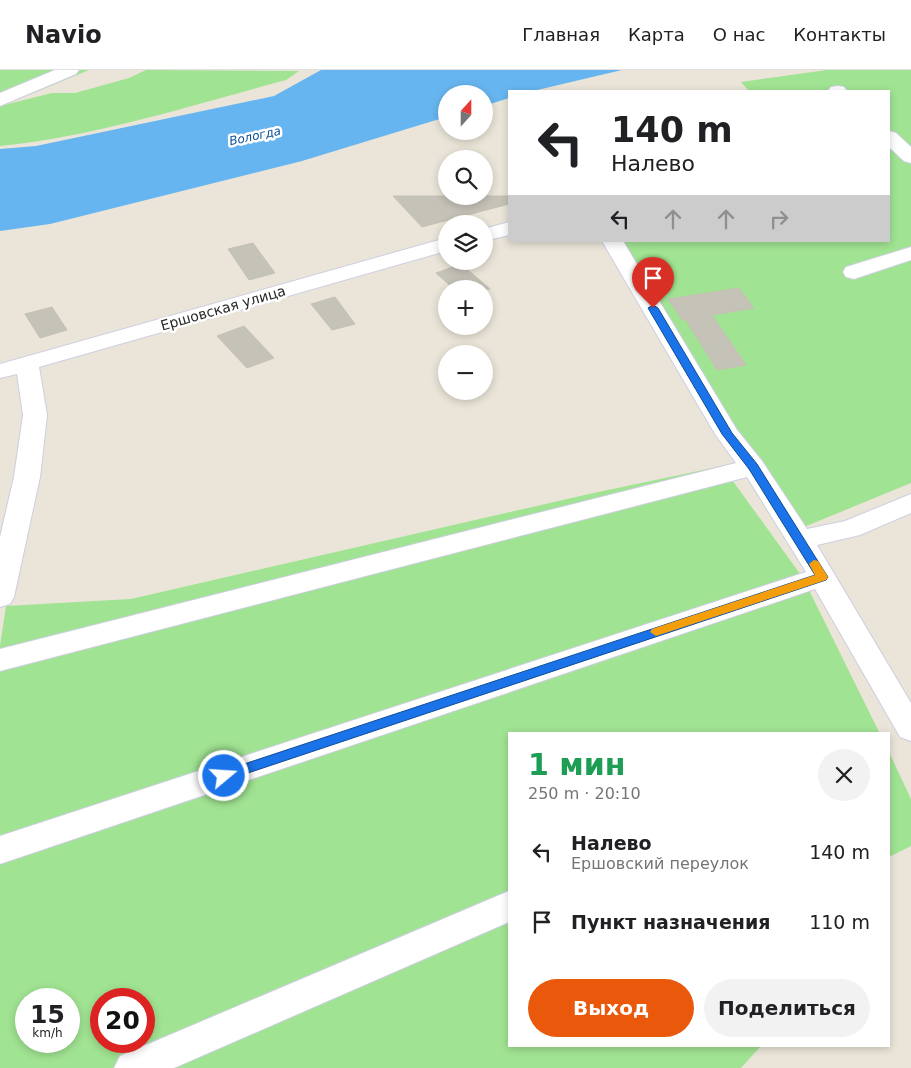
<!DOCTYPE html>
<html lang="ru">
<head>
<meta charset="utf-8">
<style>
  body { margin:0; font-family:"DejaVu Sans",sans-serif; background:#f2f2f2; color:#202124; height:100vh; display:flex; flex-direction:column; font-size:19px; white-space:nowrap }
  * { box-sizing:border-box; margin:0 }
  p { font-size:16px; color:#757577 }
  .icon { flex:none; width:28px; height:28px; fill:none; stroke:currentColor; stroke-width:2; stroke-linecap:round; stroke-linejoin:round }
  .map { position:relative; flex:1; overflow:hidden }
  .sheet { position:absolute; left:508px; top:662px; width:382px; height:315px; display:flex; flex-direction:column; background:#fff; border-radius:0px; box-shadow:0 2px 8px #0003 }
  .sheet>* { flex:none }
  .banner { position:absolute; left:508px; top:20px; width:382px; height:152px; border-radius:0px; box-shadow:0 2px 8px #0003; background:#fff; color:#202124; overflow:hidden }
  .needle { width:32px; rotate:21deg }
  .buttons { position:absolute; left:438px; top:15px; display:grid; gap:10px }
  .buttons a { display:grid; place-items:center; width:55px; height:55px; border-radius:50%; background:#fff; box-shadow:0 2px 8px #0003; font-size:25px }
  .speed { position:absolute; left:15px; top:918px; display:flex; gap:10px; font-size:25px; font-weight:700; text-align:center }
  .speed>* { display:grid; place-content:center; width:65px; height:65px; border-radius:50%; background:#fff; box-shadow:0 2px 8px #0003; line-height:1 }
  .speed small { font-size:12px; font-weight:400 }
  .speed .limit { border:8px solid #d22; background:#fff; color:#111 }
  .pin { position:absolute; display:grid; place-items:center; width:42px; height:42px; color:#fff; margin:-51px -21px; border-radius:50% 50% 50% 0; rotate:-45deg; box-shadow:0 0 5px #0007 }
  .pin .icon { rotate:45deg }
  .me { position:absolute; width:55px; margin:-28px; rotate:72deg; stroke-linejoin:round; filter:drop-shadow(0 0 4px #0008) }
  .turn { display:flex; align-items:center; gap:18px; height:105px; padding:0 20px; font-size:22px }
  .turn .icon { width:65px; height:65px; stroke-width:2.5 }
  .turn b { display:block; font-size:35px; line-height:42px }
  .lanes { display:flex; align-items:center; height:48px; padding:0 20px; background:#0003; justify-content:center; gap:25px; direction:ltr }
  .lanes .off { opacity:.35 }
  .round { display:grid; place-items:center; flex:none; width:52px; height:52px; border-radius:26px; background:#f2f2f2 }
  .headline { display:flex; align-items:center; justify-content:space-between; height:85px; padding:0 20px }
  h1 { font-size:30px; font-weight:600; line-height:38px; color:#1e9e55 }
  .action { display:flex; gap:10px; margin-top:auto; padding:10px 20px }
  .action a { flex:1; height:58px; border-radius:30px; background:#ea580c; color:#fff; font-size:20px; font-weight:600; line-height:58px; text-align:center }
  .action a+a { background:#f2f2f2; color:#202124 }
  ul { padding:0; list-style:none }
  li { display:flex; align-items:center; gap:15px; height:70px; padding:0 20px }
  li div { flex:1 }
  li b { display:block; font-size:19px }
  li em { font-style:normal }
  header { display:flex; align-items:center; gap:30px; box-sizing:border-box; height:70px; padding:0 25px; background:#fff; border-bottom:1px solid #e0e0e0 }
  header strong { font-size:24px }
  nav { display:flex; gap:28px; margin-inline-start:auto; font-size:18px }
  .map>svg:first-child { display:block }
  .green { fill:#a0e392; fill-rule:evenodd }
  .water { fill:#67b5f0 }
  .building { fill:#c5c2b8; stroke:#c5c1b2 }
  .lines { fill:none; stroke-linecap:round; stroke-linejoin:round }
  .minor-casing { stroke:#cdcee1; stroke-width:2 }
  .minor { fill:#fff; fill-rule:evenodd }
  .route { fill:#1a73e8; stroke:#114b97 }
  .slow { fill:#f59e0b }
  .labels { text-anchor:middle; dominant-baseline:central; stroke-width:5; stroke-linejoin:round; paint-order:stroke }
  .far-water-label { font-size:12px; font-style:italic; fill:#0b5097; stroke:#fff }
  .street-label { font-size:14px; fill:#272727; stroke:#fff }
</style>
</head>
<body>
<header>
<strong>Navio</strong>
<nav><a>Главная</a><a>Карта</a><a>О нас</a><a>Контакты</a></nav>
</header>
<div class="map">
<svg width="911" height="998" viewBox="0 0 911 998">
  <rect width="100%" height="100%" fill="#eae5d8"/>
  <!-- green -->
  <path class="green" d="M0,0H89L31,24L0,28Z
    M146,0L299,1L286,10C192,35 97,66 0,76V36L52,23H75L129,8Z
    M827,0H911V413L804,457L714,328L619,171H889V21H749L741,12Z
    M722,396L803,508L880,664H509V976H761L741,998H0V576L6,536L131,529L589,424ZM26,929H69V971H26ZM101,929H144V971H101Z
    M889,682L911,729V776L889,787Z"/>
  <!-- water -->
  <path class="water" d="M321,0H622L533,21H509V28L484,36V24H446V47L302,91L50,154L0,161V79L36,76L274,26Z"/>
  <!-- building -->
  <path class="building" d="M393,126H508L509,134L422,157Z
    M253,173L275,203L249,210L228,179Z
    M461,194L490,219H454L436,203Z
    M739,218L754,238L712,245L746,295L717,300L685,249L682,250L668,229Z
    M335,227L355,254L332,260L311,234Z
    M52,237L67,260L40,268L25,244Z
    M244,256L274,288L247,298L217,266Z"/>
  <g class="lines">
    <!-- minor casing -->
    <g class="minor-casing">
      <path id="minor" d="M55,0H79L76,4L0,36V23Z
        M838,16L844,17L847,21H828L831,17Z
        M889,61L896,63L911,77V93L904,91L889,77Z
        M509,152V165L484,171V159Z
        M446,168V181L39,297L47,345L40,407L14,527L10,534L0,537V467L14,407L23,345L17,304L0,308V294Z
        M602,171H623L737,360L762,391L807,459L845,451L911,424V443L860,465L817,475L911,633V671L900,667L815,519L0,794V766L806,502L747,407L0,601V579L736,393L715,364Z
        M911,177V190L854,209L846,207L843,202L846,197Z
        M509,821V852L174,998H114L120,986Z"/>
    </g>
    <!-- minor -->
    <use href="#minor" class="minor"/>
  </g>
  <!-- route -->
  <path class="route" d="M653,235L658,238L732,363L757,394L826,504L828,507L826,510L224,711L220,709L218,706L220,702L815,505L749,399L722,364L648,238Z"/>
  <!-- slow -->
  <path class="slow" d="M814,490L818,491L828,507L826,510L656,566L650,562L652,559L815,505L809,494Z"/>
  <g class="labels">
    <!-- far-water labels -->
    <g class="far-water-label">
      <text transform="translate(255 66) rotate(-12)">Вологда</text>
    </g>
    <!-- street labels -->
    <g class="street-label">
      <text transform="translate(223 238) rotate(-16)">Ершовская улица</text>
    </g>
  </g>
</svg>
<div class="buttons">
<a><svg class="needle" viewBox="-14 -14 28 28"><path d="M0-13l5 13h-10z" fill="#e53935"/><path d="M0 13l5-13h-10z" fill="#757577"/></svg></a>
<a><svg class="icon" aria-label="search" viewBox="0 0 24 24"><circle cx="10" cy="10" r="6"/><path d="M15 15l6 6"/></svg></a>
<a><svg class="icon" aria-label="layers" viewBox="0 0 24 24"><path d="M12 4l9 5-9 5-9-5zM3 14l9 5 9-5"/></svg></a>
<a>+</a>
<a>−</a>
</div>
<div class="speed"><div>15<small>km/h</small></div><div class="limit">20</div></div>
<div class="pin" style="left:653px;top:238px;background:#d93025"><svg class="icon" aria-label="arrive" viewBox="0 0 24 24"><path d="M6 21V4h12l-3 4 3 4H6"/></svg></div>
<svg class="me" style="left:224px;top:706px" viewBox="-20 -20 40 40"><circle r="17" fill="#1a73e8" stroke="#fff" stroke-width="3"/><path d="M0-11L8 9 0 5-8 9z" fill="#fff"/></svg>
<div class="banner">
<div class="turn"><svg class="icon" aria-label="left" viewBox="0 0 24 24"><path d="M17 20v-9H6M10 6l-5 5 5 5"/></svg><div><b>140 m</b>Налево</div></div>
<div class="lanes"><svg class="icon" aria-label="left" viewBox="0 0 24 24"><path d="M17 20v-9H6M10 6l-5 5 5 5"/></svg><svg class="icon off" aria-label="ahead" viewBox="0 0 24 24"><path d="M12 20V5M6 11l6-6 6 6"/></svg><svg class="icon off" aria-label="ahead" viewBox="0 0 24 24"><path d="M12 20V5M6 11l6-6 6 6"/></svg><svg class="icon off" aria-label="right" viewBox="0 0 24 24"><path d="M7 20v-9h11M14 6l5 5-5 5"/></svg></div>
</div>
<section class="sheet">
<div class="headline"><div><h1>1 мин</h1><p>250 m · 20:10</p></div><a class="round"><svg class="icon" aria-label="close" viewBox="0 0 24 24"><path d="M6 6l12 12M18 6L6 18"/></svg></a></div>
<ul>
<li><svg class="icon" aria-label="left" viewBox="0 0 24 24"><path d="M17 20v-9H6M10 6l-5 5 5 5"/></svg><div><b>Налево</b><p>Ершовский переулок</p></div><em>140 m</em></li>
<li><svg class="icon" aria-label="arrive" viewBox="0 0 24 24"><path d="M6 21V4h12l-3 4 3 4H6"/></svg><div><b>Пункт назначения</b></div><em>110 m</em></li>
</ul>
<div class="action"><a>Выход</a><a>Поделиться</a></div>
</section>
</div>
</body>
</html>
